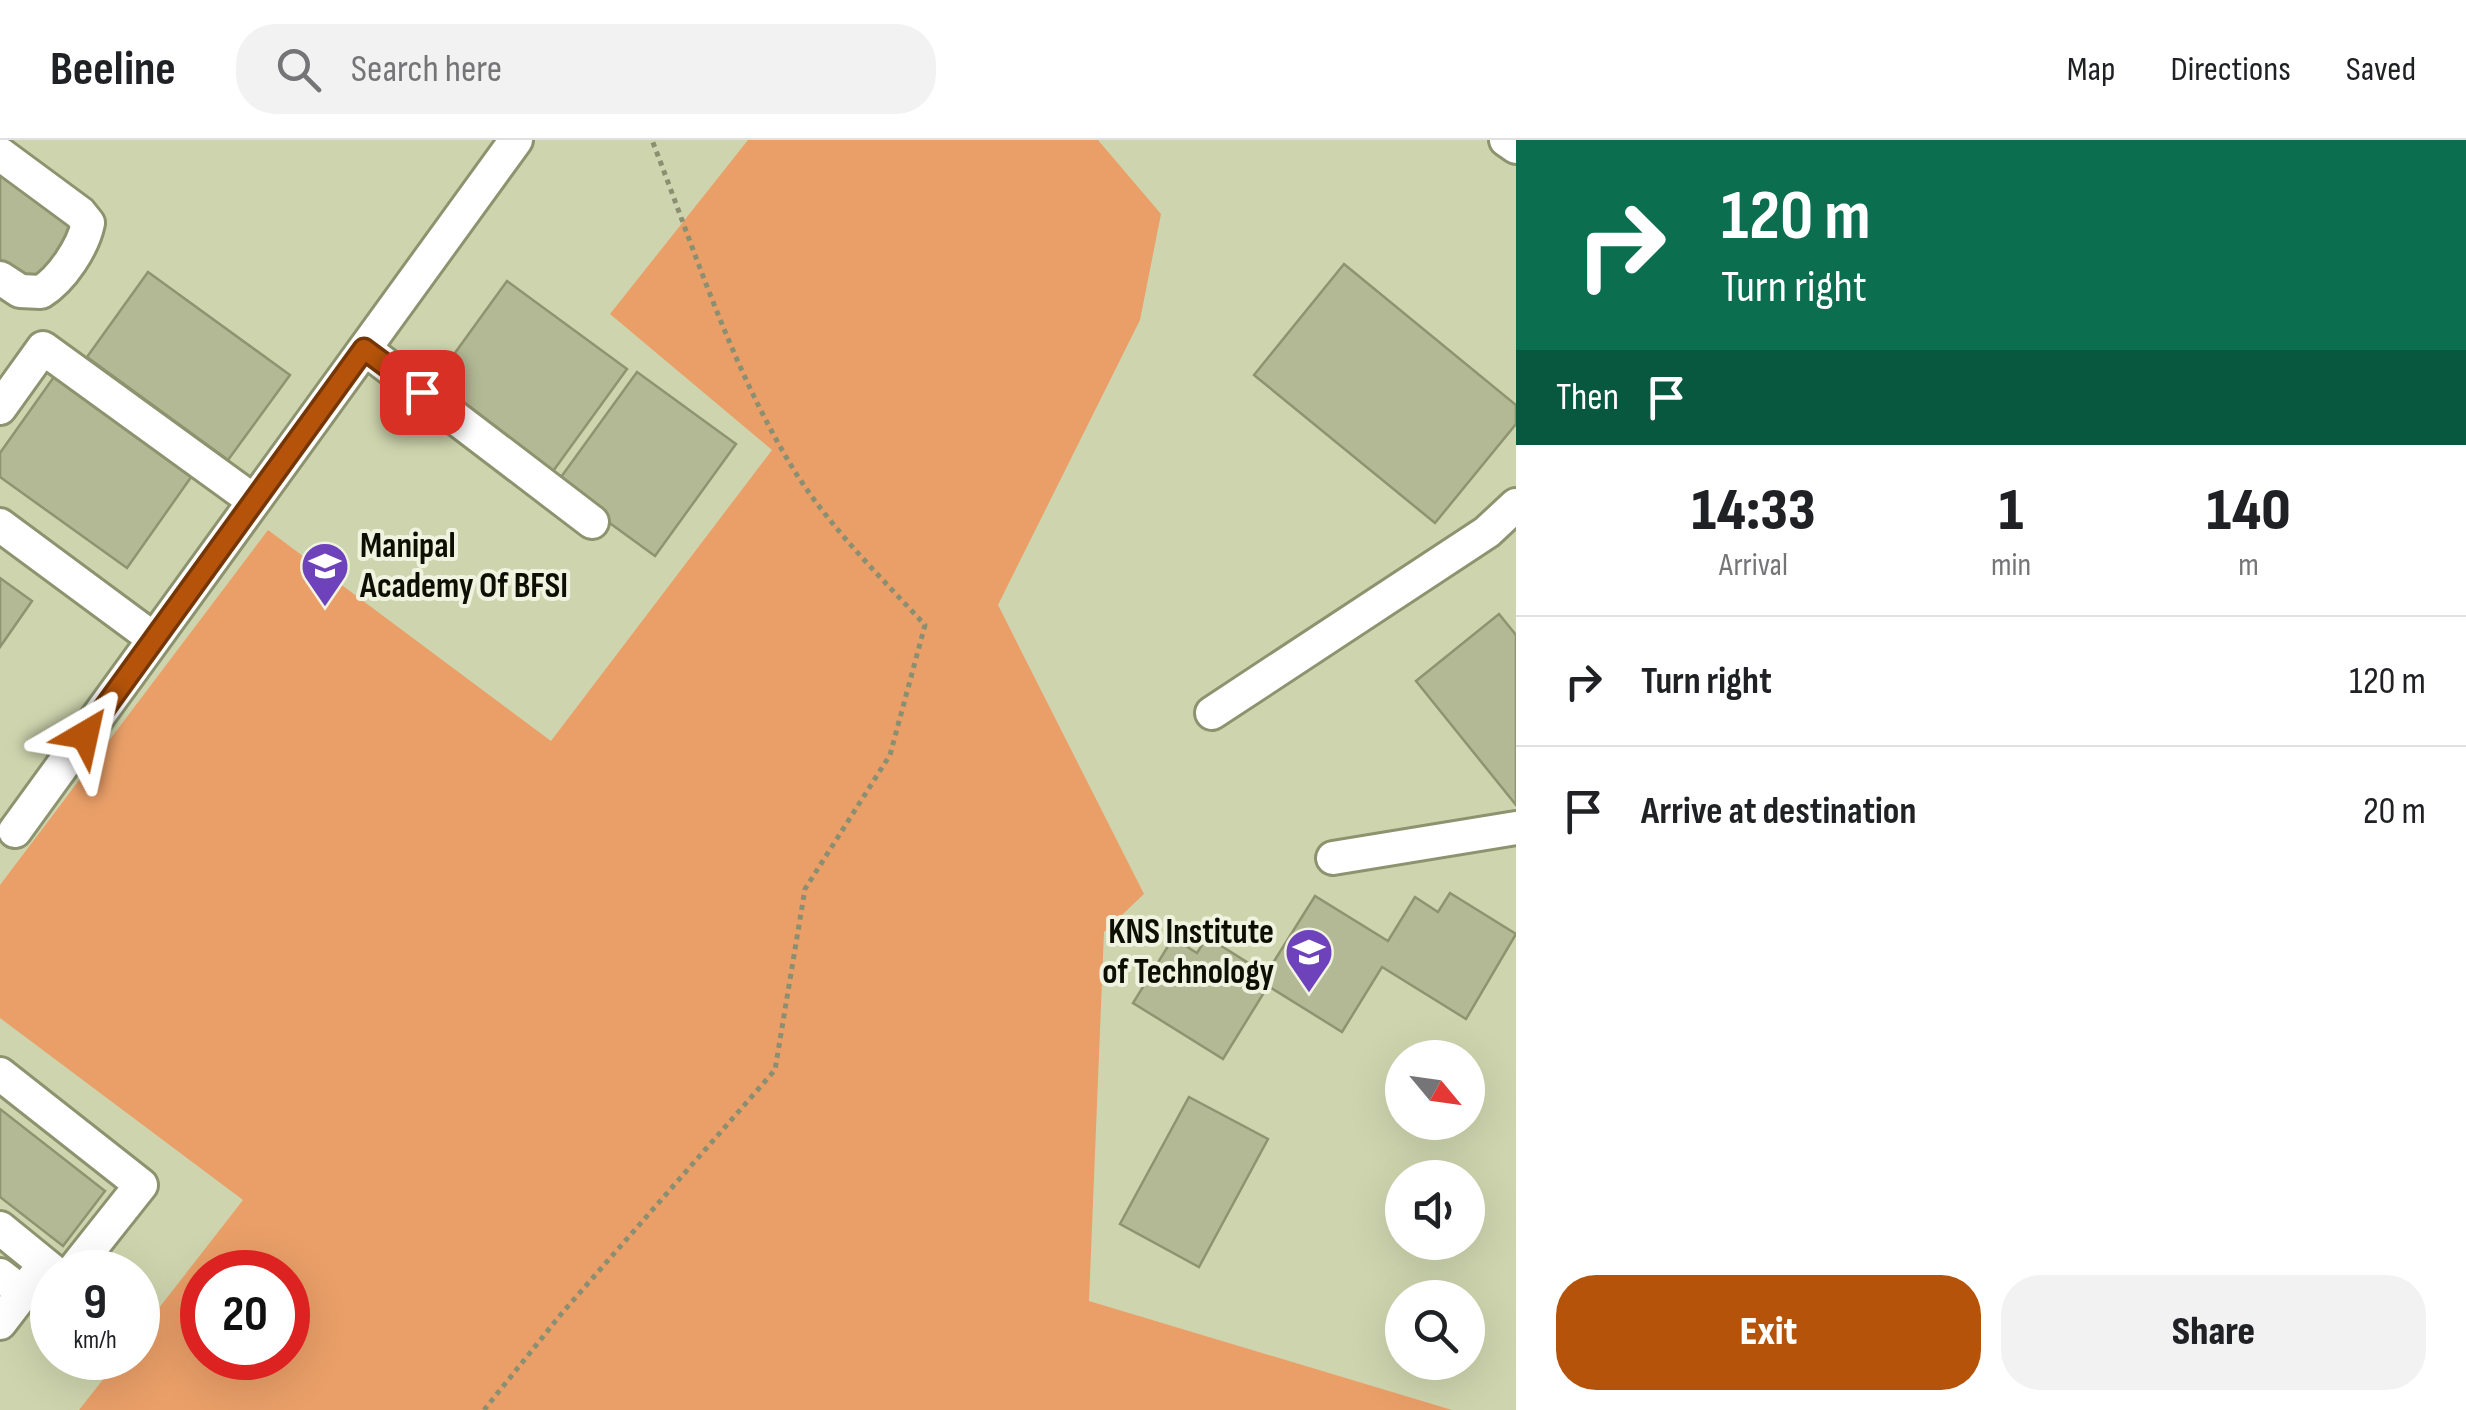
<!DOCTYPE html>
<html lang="en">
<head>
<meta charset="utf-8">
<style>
  body { margin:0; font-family:"Sofia Sans Condensed",sans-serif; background:#f2f2f2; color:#202124; height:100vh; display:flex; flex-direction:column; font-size:38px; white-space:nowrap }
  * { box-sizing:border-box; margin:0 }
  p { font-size:32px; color:#757577 }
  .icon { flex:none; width:55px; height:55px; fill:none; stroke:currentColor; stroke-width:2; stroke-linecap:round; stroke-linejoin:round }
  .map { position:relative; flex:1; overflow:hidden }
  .panel { display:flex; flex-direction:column; background:#fff; width:950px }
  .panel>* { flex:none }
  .top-card { background:#0b6e4f; color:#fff; overflow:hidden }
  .needle { width:65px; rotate:119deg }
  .fabs { position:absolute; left:1385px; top:900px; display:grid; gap:20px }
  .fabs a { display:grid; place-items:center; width:100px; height:100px; border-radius:50%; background:#fff; box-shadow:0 10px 40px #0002; font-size:50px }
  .speed { position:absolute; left:30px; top:1110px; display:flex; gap:20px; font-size:50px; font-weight:700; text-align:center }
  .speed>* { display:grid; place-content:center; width:130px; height:130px; border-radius:50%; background:#fff; box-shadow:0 10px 40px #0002; line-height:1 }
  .speed small { font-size:25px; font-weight:400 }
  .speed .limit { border:15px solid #d22; background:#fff; color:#111 }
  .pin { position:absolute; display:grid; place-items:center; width:85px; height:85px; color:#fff; margin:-42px; border-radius:20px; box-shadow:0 5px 15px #0006 }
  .me { position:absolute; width:110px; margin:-55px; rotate:36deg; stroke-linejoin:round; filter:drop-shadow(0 0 8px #0008) }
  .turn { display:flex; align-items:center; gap:35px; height:210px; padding:0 40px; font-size:45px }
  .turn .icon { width:130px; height:130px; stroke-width:2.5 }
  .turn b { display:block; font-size:70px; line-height:85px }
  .then { display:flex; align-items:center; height:95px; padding:0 40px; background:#0003; gap:20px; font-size:38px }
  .eta { display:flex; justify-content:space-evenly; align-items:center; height:170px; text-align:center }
  .eta b { font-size:60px; font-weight:800; line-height:70px }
  .cta { display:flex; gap:20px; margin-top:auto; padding:20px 40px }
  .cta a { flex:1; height:115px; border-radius:40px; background:#b45309; color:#fff; font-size:40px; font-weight:800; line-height:115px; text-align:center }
  .cta a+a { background:#f2f2f2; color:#202124 }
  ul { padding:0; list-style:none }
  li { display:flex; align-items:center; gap:30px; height:130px; padding:0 40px; border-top:2px solid #e0e0e0 }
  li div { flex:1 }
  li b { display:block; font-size:38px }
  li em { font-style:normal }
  header { display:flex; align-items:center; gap:60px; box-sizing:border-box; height:140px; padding:0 50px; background:#fff; border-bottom:2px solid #e0e0e0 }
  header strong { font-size:48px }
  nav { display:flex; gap:55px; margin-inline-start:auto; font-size:35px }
  .search { width:700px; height:90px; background:#f2f2f2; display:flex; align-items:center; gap:25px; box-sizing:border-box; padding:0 35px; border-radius:40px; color:#757577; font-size:38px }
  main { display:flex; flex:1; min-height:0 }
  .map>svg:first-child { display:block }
  .green { fill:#ea9f68; fill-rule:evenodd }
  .building { fill:#b2b994; stroke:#8e9470; stroke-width:2.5 }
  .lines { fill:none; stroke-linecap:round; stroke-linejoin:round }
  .minor-casing { stroke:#8d936f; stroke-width:38 }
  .path { stroke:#8a8f72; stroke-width:5; stroke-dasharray:5 5; stroke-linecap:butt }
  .minor { stroke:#fff; stroke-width:32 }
  .route-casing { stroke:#753606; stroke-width:25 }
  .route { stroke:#b45309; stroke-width:18 }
  .labels { text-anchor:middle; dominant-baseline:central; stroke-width:8; stroke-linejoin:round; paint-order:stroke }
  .poi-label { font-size:35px; font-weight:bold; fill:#0d0f03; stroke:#eff3e0; text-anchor:start }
</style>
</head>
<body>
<header>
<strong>Beeline</strong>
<div class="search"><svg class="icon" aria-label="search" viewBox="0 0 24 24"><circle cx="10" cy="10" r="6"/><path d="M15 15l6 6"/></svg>Search here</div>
<nav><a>Map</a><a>Directions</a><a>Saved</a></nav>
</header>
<main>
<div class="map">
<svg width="1516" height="1270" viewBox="0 0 1516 1270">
  <rect width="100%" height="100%" fill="#ced5ae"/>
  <!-- green -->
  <path class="green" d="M748,0H1098L1161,74L1140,180L998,465L1144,754L1104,792L1089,1161L1452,1270H79L120,1218H138V1195L243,1060L0,878V745L268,390L551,601L772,310L610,174ZM202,1132H288V1218H202Z"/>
  <!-- building -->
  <path class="building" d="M0,30L80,87L38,147L0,120Z
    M1344,124L1516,265V284L1435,383L1254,235Z
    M148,132L290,235L228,320L87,217Z
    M507,141L627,229L551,334L431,246Z
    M637,232L736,304L655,416L556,344Z
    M56,234L194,333L127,428L0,337V313Z
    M0,438L32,461L0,507Z
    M1499,474L1516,495V665L1416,541Z
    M1450,753L1516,794L1466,879L1382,827L1342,892L1268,846L1223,919L1133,863L1173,798L1197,813L1207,797L1266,834L1315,756L1388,801L1415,757L1438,772Z
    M1189,957L1268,999L1199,1127L1120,1084Z
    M0,969L105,1051L63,1106L0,1057Z"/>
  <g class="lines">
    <!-- minor casing -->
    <g class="minor-casing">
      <path id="minor" d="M1506,0L1516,7
        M0,14L80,73L88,83C83,107 62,139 41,152L20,151L0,138
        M365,209L592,382
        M0,268L43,208L254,361
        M0,385L154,499
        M1212,573L1487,392L1516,365
        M15,691L516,0
        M1333,718L1516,688
        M0,934L141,1045L72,1132
        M0,1088L54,1132
        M0,1135L23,1153L44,1124
        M0,1183L23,1153"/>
    </g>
    <!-- path -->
    <path class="path" d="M484,1270L562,1173L775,930L805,749L890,615L925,485C876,432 821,379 785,315C728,217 693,106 652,0"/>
    <!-- minor -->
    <use href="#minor" class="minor"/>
  </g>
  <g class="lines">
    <!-- route casing -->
    <g class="route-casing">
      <path id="route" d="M85,595L364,209L422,252"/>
    </g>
    <!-- route -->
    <use href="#route" class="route"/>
  </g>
  <!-- icons -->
  <defs>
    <g id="university-pin" transform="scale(2.5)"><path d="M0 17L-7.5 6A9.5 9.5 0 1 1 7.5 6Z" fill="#6e42ba" stroke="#eff3e0"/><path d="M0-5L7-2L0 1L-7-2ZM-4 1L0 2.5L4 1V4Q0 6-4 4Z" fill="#fff"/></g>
  </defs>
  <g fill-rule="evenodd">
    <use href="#university-pin" x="325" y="426"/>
    <use href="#university-pin" x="1309" y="812"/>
  </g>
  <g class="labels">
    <!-- poi labels -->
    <g class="poi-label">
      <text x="360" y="406">Manipal<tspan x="360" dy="40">Academy Of BFSI</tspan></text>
      <text x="1274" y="792" text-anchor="end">KNS Institute<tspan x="1274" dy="40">of Technology</tspan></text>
    </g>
  </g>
</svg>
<div class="fabs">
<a><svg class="needle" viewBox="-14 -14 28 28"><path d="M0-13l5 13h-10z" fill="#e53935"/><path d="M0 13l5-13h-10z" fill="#757577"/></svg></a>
<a><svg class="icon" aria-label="sound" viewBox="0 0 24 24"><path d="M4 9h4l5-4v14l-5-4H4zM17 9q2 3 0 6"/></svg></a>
<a><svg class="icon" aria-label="search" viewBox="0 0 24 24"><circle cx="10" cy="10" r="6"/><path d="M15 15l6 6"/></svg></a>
</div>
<div class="speed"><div>9<small>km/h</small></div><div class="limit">20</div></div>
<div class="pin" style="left:422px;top:252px;background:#d93025"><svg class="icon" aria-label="arrive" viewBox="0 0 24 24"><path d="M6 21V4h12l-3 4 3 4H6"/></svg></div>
<svg class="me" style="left:85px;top:595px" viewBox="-20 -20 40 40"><path d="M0-17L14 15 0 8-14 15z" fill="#b45309" stroke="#fff" stroke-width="4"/></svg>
</div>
<section class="panel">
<div class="top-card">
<div class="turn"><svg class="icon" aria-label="right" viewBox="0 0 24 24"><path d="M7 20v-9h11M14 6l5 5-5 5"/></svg><div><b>120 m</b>Turn right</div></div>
<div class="then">Then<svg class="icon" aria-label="arrive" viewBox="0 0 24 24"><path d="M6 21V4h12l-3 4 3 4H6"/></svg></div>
</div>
<div class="eta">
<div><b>14:33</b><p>Arrival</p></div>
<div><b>1</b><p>min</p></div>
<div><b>140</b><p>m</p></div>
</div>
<ul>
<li><svg class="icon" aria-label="right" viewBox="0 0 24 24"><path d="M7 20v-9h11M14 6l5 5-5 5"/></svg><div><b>Turn right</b></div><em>120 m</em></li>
<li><svg class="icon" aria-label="arrive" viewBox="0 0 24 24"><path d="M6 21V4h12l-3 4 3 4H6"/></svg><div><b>Arrive at destination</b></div><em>20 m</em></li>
</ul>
<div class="cta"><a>Exit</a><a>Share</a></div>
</section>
</main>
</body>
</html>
